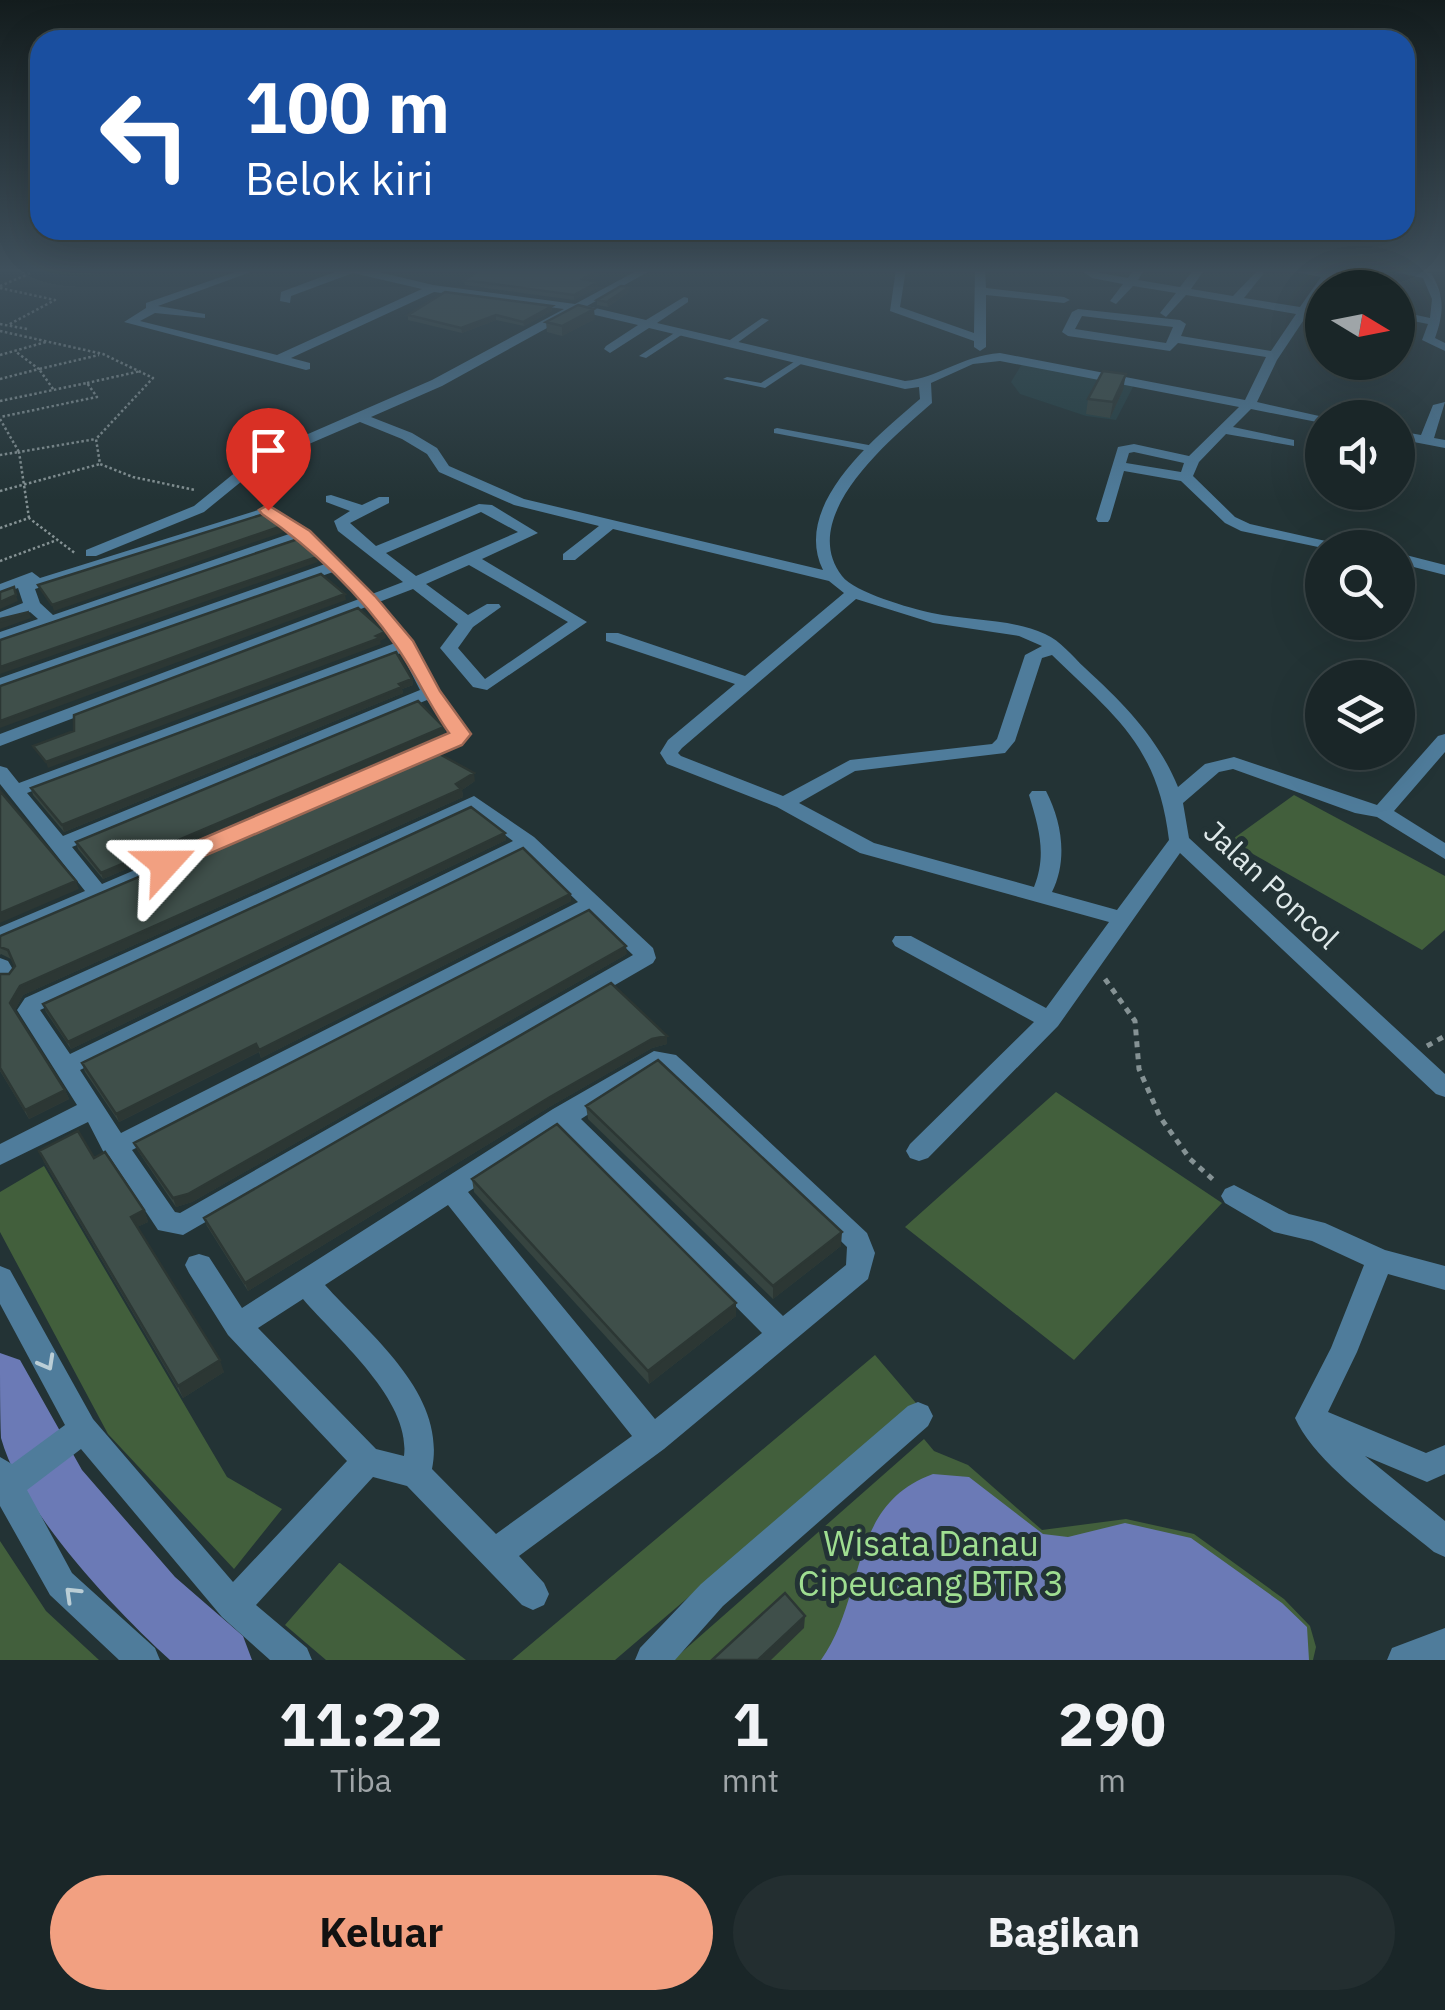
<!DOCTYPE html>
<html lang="id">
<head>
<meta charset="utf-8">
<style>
  body { margin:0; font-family:"IBM Plex Sans",sans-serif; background:#232e30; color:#f1f3f6; height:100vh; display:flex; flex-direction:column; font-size:38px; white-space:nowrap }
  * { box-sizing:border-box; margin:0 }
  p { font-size:32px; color:#9fa5a8 }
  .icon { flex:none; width:55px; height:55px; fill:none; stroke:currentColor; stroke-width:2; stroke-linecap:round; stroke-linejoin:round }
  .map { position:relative; height:1660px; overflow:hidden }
  .drawer { display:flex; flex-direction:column; background:#1a2628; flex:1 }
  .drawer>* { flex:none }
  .top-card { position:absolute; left:30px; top:30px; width:1385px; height:210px; border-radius:30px; box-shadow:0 10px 40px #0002,0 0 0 2px #384345; background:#1a4fa0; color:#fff; overflow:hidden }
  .needle { width:65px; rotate:100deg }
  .fabs { position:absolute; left:1305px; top:270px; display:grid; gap:20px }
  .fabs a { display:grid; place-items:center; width:110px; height:110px; border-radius:50%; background:#1a2628; box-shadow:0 10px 40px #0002,0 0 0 2px #384345; font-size:50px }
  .pin { position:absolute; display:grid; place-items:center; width:85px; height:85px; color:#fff; margin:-102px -42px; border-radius:50% 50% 50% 0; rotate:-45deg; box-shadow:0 0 10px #0007 }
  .pin .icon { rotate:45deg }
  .me { position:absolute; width:110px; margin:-55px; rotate:66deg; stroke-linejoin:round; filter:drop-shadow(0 0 8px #0008) }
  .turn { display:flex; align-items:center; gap:35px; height:210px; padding:0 50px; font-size:45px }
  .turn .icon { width:130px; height:130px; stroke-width:2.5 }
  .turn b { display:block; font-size:70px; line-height:85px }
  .eta { display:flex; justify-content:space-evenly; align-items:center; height:170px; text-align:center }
  .eta b { font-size:60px; font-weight:700; line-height:70px }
  .action { display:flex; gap:20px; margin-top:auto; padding:20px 50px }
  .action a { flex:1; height:115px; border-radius:60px; background:#f2a081; color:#111; font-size:40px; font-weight:700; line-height:115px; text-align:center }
  .action a+a { background:#232e30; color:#f1f3f6 }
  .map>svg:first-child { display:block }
  .built { fill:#253f42 }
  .green { fill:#425f3c }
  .water { fill:#6b7ab6 }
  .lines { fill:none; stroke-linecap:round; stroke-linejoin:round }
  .river { fill:#6b7ab6; fill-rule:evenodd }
  .path-far1 { stroke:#859294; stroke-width:2.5; stroke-dasharray:2.5 2.5; stroke-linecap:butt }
  .path { stroke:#859294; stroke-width:5; stroke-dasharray:6 6; stroke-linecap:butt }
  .lane { fill:#4f7c9b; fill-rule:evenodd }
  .street { fill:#4f7c9b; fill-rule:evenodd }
  .wall { fill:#364440 }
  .shaded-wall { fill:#2c3734 }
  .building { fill:#3f4f4a; stroke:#2c3734; stroke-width:2.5 }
  .oneway { stroke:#bbced6 }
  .route { fill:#f2a081; stroke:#9d6854; stroke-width:2.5 }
  .labels { text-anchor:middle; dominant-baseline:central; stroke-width:10; stroke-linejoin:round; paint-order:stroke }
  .street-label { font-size:30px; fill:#dfe9ea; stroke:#233335 }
  .near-park-label { font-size:35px; fill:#9fde91; stroke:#233335 }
</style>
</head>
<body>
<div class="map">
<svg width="1445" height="1660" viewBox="0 0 1445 1660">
  <rect width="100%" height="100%" fill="#233335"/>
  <!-- built -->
  <path class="built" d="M1023,362L1135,383L1116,420L1086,416L1020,394L1011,382Z"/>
  <!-- green -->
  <path class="green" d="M1294,795L1445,876V930L1422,950L1230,841Z
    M1056,1092L1222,1203L1074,1360L905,1227Z
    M44,1166L227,1477L282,1509L234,1569L108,1434L0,1232V1192Z
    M875,1355L916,1403L615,1660H512Z
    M924,1439L934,1451L968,1465L1042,1530L1126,1519L1194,1534L1284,1599L1310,1626L1316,1647L1313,1660H673Z
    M0,1541L46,1611L99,1660H0Z
    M339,1563H340L466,1660H326L285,1625Z"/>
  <!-- water -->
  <path class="water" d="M933,1474L969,1477L1043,1534L1068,1537L1125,1523L1191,1538L1282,1603L1307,1627L1309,1660H821C867,1596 847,1505 933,1474Z"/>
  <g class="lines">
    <!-- river -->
    <path class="river" d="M0,1353L20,1360L82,1470L175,1577L243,1636L252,1660H170C115,1610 21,1511 1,1438C0,1414 0,1378 0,1353Z"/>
    <!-- path-far1 -->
    <path class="path-far1" d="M0,286L31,273L10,269
      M0,288L55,300L8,325
      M0,324L27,329
      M0,331L103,354L153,378L96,439L100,464L133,477L195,490
      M0,355L46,342
      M0,379L39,369L15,351
      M87,383L141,371
      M53,389L39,369L99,355
      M0,401L87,383L97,397L0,417
      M0,419L19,452L0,455
      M0,491L100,464
      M29,518L19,452L96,439
      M0,528L29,518L76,554
      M0,561L57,540"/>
    <!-- path -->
    <path class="path" d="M1105,979L1135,1021L1139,1069L1160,1117L1190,1159L1216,1182
      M1427,1046L1445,1036"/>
    <!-- lane -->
    <path class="lane" d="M762,318L769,320L733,346H727V342Z
      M679,330L686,332L646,358L639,356Z
      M797,360L804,362L765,388L723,379L727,377L761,383Z
      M777,428L874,446L878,449L874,452L774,433V429Z"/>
    <!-- street -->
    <path class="street" d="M244,269H259L158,306L205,314V318L155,313L140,321L277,355L422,289L353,273L291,296L290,303L280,301L281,292L343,269H366L433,285L575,304L640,269H653L587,306L646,320L684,297L688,298V302L657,323L905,381C939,378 960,356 1000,353L1245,400L1266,357L1178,343L1170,351L1068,336L1062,332L1072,312L1078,309L1180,320L1186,324L1181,336L1271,351L1296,314L1186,295L1166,317L1160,313L1176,293L1133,286L1116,304L1110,301L1123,284L1092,278L1079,269L1128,278L1134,269H1145L1138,280L1180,287L1194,269H1205L1191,289L1233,296L1258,270L1264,273L1244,298L1300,307L1321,277L1279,269H1337L1311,309L1313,312L1307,315L1277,360L1257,402L1328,418H1322V423L1251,409L1233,427L1294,440V446L1226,434L1199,462L1193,476L1235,517L1250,524L1357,548H1323L1241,531L1225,523L1181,481L1124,471L1110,519L1108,522H1098L1096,519L1118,447L1134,444L1189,456L1239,407L1000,361L973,364L931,383L932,403C892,438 796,516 842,576C855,593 910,608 932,613C969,621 1009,618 1045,634C1061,641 1072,656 1085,668C1124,704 1158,738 1178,787L1205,764L1234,757L1377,805L1438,736L1445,734V752L1394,811L1445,843V859L1377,817L1355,813L1233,769L1219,772L1183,803L1189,838L1445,1074V1097L1436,1094L1180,853L1058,1026L928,1158L919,1161L910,1158L906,1151L910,1144L1034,1022L895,946L892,941L895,936H911L1046,1008L1109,922L860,853L777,807L667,764L660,753L668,740L735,684L606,641V633H618L745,676L844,593L829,581L613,529L575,560H563V554L599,526L514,505L439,472L427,454L402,439L360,422L295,450L242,481L204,512L96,556H86V550L194,506L232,475L285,444L432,380L564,309L434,292L291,358L310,363V369L306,370L124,322L146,308V303ZM578,311L638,325L606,346L604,349L610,353L649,328L905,389L919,387L920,399C876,437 791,505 823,570L524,499L449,466L437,448L412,433L371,417L442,386ZM1082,316L1173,327L1166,343L1075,329ZM1134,452L1184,463L1181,472L1126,463L1129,453ZM856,599L933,623L1019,636L1042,646L1025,655L997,739L992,744L850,760L783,796L681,756L678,753L682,748ZM1052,655C1115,716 1158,746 1169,840L1117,910L1052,892C1068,860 1062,822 1046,791H1032L1029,795C1039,828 1047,855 1034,887L874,843L799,803L855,771L1005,753L1015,741L1042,658Z
      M896,269H906L900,307L974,333L975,269H985L986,288L1064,297L1070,300L1064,303L986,295V347L980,351L974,347V341L890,311Z
      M1380,269L1431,273C1445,296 1444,313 1435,338L1445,343V351L1422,340L1428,324L1398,318V311L1430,318L1432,299L1423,278Z
      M1445,402L1434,438L1445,440V448L1398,439V431L1421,435L1433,405Z
      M331,495L362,505L379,497H389V503L350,523L376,546L479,504L492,505L538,533L482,559L587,622L487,690L473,687L440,648L458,624L413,589L379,602L415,645L439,691L469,734L462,744L0,943V927L85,891L0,784V766L7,768L19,783L395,643L366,607L0,746V734L359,599L333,572L0,689V678L325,564L301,540L0,643V632L38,619L30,612L0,623V612L23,603L18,588L0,595V584L32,572L40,578L268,507L309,531L372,594L403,582L338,531L334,521L350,511L326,502V496ZM481,512L518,532L416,576L386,553ZM266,516L292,533L53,615L40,603L35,589ZM469,565L568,622L485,679L458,648L473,627L501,607L499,604H487L468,615L426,584ZM401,653L420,690L63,836L27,793ZM427,700L450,734L448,736L102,884L72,847Z
      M1398,553L1445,565V575L1398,563Z
      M474,796L534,837L653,948L656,958L653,963L183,1235L158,1230L109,1156L105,1155L88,1122L0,1165V1144L77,1105L17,1010L25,998ZM472,810L513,841L70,1054L40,1010ZM525,851L578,902L121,1133L80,1070ZM590,914L633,955L180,1213L175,1212L132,1150Z
      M0,958L8,961L15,973L12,979L0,980Z
      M654,1051L676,1055L685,1063L867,1233L875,1253L868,1279L664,1449L519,1556L544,1583L549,1594L544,1605L533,1610L522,1605L407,1486L373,1477L256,1605L307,1648L312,1660H270L222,1617L81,1449L27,1490L72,1573L155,1648L160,1660H119L50,1595L0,1506V1457L12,1464L65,1425L0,1304V1266L10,1270L93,1419L233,1582L347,1461L228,1335L189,1273L185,1265L189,1257L199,1254L209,1257L242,1308L553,1109ZM658,1069L669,1075L847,1247L846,1265L783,1316L581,1119ZM562,1131L762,1333L655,1419L468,1192ZM448,1205L632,1436L496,1534L432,1469C447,1394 370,1335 325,1285ZM303,1299C337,1339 411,1400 404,1456L376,1449L258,1328Z
      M1234,1185L1289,1214L1325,1223L1385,1250L1445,1266V1290L1388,1274L1357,1352L1328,1412L1426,1453L1445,1445V1474L1427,1482L1365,1456L1445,1521V1557L1434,1552C1393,1518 1316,1465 1295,1418L1331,1348L1364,1265L1312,1241L1274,1232L1225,1203L1221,1196L1225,1189Z
      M918,1402L928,1406L933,1416L928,1426L723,1606L675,1660H635L640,1648L701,1584L908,1406Z
      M1445,1628V1660H1387L1392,1648Z"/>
  </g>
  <!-- wall -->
  <path class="wall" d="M464,269H611L591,280L599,287L574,300L465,285L464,280L477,272Z
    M629,287V292L608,307L597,305V300Z
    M552,306V311L524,326L496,320L462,333L408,320V315Z
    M595,319L562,336L547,332L546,322Z
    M1123,390L1110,418L1086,414L1088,399Z
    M412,679L413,685L402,689L403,693L64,832L33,795L31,788Z
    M444,727L445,733L103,879L78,849L76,842Z
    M475,781L462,790L463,797L23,995L15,1010L65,1090L69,1099L29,1119L0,1071V974H9L14,966L11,959L1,954L0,955V936Z
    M505,833L506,840L71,1049L46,1012L43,1004Z
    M570,894L571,901L261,1058L259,1052L119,1122L85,1072L82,1063Z
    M627,954L192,1202L176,1207L138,1151L134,1143Z
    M611,983L667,1044L652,1048L551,1106L248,1291L207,1226L204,1218Z
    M586,1106L841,1246L773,1299L588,1119Z
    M39,1151L94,1158L144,1210L148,1222L137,1227L224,1372L183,1398L44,1162Z
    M472,1179L736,1316L649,1384L474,1192Z"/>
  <!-- shaded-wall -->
  <path class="shaded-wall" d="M601,269H611L583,284V279Z
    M598,282L599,287L574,300V295Z
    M629,287V292L608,307L607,302Z
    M552,306V311L524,326L523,322Z
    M594,309L595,319L562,336V326Z
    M496,315V320L462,333L461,328Z
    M1126,374L1123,390L1110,418L1113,402Z
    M282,526L284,532L54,611L52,605Z
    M317,557L318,562L0,674V667Z
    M345,594L346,600L0,728V721Z
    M16,595L18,601L0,609V602Z
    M29,612L31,618L0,629V622Z
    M385,632L386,638L380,641L381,644L48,768L46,762Z
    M412,679L413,685L402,689L403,693L64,832L62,825Z
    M444,727L445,733L103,879L101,873Z
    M474,773L475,781L462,790L463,797L23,995L14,1012L10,1003L20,986L456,784Z
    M505,833L506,840L71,1049L68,1042Z
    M76,881L79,889L0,923V913Z
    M570,894L571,901L261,1058L259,1050Z
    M626,946L627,954L192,1202L176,1207L173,1198Z
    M667,1036V1044L652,1048L551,1106L248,1291L245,1283L550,1097L652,1039Z
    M256,1044L259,1052L119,1122L116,1114Z
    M65,1090L69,1099L29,1119L25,1110Z
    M144,1210L148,1222L135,1228L131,1217Z
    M842,1232L841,1246L773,1299V1286Z
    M736,1303V1316L649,1384L648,1371Z
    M220,1360L224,1372L183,1398L178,1386Z
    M805,1616L804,1628L771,1660H758Z"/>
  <!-- building -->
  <path class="building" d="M482,269H601L583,279L598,282L574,295L464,280Z
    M621,286L629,287L607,302L597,300Z
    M445,292L552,306L523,322L496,315L461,328L408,315Z
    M578,305L594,309L562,326L546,322Z
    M1103,371L1126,374L1113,402L1088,399Z
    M264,514L282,526L52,605L38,585Z
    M298,539L317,557L0,667V640Z
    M321,574L345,594L0,721V686Z
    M14,587L16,595L0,602V592Z
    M358,608L385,632L376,636L380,638L46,762L33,746L74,731V715Z
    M29,612L0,622V619Z
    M396,652L412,679L399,684L402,687L62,825L31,788Z
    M418,701L444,727L101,873L76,842Z
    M434,751L474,773L456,784L461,789L20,986L10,1003L65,1090L25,1110L0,1068V974H9L15,966L8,950L0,947V936Z
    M0,791L76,881L0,913Z
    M471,807L505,833L68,1042L43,1004Z
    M523,848L570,894L259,1050L256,1044L116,1114L82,1063Z
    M589,910L626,946L188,1194L173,1198L134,1143Z
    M611,983L667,1036L652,1039L550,1097L245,1283L204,1218Z
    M658,1060L842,1232L773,1286L586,1106Z
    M557,1124L736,1303L648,1371L472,1179Z
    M78,1131L94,1158L105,1152L144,1210L131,1217L220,1360L178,1386L39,1151Z
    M785,1593L805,1616L758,1660H712Z"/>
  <!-- one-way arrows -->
  <defs><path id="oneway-chevron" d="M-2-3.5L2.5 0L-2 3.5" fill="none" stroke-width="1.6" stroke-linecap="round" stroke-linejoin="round" transform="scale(2.5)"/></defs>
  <g class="oneway">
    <use href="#oneway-chevron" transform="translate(47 1363) rotate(61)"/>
    <use href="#oneway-chevron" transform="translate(72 1594) rotate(-136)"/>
  </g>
  <!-- sky -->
  <linearGradient id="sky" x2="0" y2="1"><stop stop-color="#131c1d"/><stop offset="0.54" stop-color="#3f505c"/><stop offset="1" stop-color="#3f505c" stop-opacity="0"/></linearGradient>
  <rect width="1445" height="501" fill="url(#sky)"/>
  <!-- route -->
  <path class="route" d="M268,505L310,531L375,596L413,641L440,691L471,734L462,745L174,869H157V858L449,733C429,705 416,674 396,646C361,595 312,548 262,514L259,510Z"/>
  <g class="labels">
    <!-- street labels -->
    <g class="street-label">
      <text transform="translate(1272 884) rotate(43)">Jalan Poncol</text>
    </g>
    <!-- near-park labels -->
    <g class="near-park-label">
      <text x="931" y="1543">Wisata Danau<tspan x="931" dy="40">Cipeucang BTR 3</tspan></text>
    </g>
  </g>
</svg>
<div class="fabs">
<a><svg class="needle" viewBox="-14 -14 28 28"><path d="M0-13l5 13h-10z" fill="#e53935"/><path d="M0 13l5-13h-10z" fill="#9fa5a8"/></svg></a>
<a><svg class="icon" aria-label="sound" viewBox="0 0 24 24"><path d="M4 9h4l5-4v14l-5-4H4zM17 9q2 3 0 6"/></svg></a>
<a><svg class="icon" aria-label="search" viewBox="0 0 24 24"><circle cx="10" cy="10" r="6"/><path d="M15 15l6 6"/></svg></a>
<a><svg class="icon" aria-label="layers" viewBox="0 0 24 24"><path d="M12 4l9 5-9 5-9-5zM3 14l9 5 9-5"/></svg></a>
</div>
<div class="pin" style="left:268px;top:510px;background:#d93025"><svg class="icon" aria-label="arrive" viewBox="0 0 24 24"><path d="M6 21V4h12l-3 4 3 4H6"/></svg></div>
<svg class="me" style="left:165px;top:864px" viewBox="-20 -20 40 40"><path d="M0-17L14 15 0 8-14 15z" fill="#f2a081" stroke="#fff" stroke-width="4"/></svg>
<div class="top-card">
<div class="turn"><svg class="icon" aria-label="left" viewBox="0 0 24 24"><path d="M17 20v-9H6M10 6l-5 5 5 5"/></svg><div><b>100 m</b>Belok kiri</div></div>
</div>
</div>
<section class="drawer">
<div class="eta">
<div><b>11:22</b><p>Tiba</p></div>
<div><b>1</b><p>mnt</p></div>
<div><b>290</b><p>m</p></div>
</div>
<div class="action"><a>Keluar</a><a>Bagikan</a></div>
</section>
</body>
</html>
